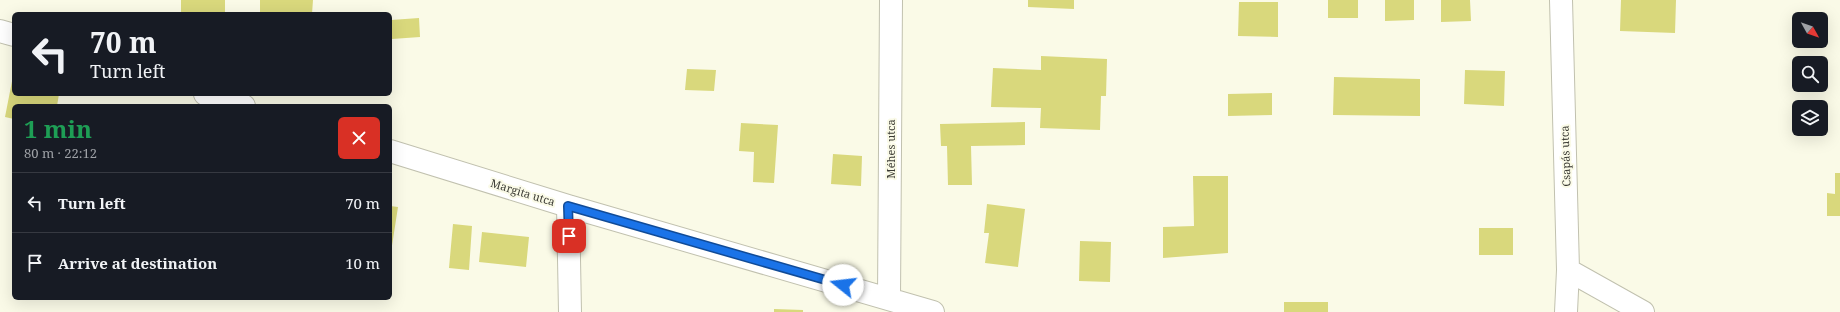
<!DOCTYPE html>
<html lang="en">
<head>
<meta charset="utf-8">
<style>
  body { margin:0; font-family:"Noto Serif",serif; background:#20242c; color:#f1f3f6; height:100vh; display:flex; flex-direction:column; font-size:15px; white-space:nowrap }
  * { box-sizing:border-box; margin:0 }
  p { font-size:13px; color:#9ea1a6 }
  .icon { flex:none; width:22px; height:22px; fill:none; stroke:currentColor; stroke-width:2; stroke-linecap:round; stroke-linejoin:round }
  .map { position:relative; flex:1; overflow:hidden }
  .details { position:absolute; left:12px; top:104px; width:380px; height:196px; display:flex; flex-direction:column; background:#171b24; border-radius:6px; box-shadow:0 4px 16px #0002 }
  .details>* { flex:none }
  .guide { position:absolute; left:12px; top:12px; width:380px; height:84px; border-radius:6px; box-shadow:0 4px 16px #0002; background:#171b24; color:#f1f3f6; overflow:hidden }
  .needle { width:26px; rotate:130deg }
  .fabs { position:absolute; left:1792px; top:12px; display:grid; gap:8px }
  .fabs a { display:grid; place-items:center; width:36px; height:36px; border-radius:6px; background:#171b24; box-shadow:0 4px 16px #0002; font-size:20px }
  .pin { position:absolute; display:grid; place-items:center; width:34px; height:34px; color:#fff; margin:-17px; border-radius:8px; box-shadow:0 2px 6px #0006 }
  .me { position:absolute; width:44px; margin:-22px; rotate:286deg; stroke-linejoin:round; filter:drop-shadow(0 0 3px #0008) }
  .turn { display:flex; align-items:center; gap:14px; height:84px; padding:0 12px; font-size:18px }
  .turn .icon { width:52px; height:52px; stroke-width:2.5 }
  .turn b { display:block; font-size:28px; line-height:34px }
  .round { display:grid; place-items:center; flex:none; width:42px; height:42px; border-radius:6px; background:#20242c }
  .headline { display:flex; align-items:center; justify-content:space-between; height:68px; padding:0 12px }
  h1 { font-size:24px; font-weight:700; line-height:30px; color:#1e9e55 }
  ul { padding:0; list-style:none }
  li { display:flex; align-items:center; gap:12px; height:60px; padding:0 12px; border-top:1px solid #363941 }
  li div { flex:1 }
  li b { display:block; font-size:15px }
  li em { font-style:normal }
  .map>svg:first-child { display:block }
  .building { fill:#d9d87c }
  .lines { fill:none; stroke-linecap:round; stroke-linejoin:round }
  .minor-casing { stroke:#c1c1af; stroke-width:24 }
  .minor { stroke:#fff; stroke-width:22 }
  .route-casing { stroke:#114b97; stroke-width:10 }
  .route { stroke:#1a73e8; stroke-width:7 }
  .labels { text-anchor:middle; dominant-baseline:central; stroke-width:4; stroke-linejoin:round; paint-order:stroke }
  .street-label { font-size:11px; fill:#3a3a33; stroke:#fafae7 }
</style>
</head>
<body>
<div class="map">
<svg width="1840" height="312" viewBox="0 0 1840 312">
  <rect width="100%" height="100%" fill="#fafae7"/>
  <!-- building -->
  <path class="building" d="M181,0H225V14H181Z
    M260,0H313L312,14H260Z
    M1028,0H1074V9L1028,7Z
    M1328,0H1358V18H1328Z
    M1385,0H1414V20L1385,21Z
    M1441,0H1470L1471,21L1441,22Z
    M1621,0H1676L1675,33L1620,31Z
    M1239,2H1278V37L1238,36Z
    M419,18L420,37L392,39L391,20Z
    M1041,56L1107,59L1106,96H1101L1100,130L1040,128L1041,108L991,107L993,68L1041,70Z
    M687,69L716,70L714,91L685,90Z
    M1465,70L1505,71L1504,106L1464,104Z
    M13,76L14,94H59L57,106H14V119L5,117Z
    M1334,77L1420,79V116L1333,115Z
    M1272,93V115L1228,116V94Z
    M1025,122V145L971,146L972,185H948L947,146H941L940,124Z
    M741,123L778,125L774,183L753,182L754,152L739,151Z
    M833,154L862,156L861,186L831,184Z
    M1835,173H1840V216H1827V193L1835,194Z
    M1193,176H1228V253L1163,258V227L1194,226Z
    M987,204L1025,209L1018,267L985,263L989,233H984Z
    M390,206L398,207L391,252H390Z
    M453,224L472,226L469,270L449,268Z
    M1479,228H1513V255H1479Z
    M482,232L529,237L526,267L479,262Z
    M1080,241L1111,242L1110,282L1079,281Z
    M1284,302H1328V312H1284Z
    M774,309L803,310V312H774Z"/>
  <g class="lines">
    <!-- minor casing -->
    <g class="minor-casing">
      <path id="minor" d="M1561,0L1568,270L1566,312
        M0,31L14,35
        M205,94L244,106
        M390,151L568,206L933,312
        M568,206L570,312
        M1568,270L1643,312
        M889,299L891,0"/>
    </g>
    <!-- minor -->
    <use href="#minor" class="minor"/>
  </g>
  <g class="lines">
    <!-- route casing -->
    <g class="route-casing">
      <path id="route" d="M569,236L568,206L843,285"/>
    </g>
    <!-- route -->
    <use href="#route" class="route"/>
  </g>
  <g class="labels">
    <!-- street labels -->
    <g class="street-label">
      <text transform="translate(890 149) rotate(-90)">Méhes utca</text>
      <text transform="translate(1565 156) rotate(-92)">Csapás utca</text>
      <text transform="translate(523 192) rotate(17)">Margita utca</text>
    </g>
  </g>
</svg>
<div class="fabs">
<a><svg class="needle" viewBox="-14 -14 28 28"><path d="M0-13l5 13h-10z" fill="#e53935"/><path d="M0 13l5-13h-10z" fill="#9ea1a6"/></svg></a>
<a><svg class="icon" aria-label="search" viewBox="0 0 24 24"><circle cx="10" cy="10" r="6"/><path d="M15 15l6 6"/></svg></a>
<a><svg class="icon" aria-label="layers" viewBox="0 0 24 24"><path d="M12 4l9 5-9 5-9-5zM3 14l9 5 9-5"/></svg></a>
</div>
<div class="pin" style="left:569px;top:236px;background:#d93025"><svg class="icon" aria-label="arrive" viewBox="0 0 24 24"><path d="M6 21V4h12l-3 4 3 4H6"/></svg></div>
<svg class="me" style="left:843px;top:285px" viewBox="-20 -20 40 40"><circle r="19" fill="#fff"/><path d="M0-13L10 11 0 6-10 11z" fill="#1a73e8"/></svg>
<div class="guide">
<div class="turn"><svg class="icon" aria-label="left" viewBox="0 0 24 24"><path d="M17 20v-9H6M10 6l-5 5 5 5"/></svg><div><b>70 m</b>Turn left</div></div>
</div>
<section class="details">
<div class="headline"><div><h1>1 min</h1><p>80 m · 22:12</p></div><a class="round" style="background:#d93025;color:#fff"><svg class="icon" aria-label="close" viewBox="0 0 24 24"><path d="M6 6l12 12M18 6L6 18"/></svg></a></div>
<ul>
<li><svg class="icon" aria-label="left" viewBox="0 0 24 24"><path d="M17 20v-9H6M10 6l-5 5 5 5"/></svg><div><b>Turn left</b></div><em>70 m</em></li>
<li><svg class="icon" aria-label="arrive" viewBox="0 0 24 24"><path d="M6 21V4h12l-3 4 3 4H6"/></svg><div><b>Arrive at destination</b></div><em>10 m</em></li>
</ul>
</section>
</div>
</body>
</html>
